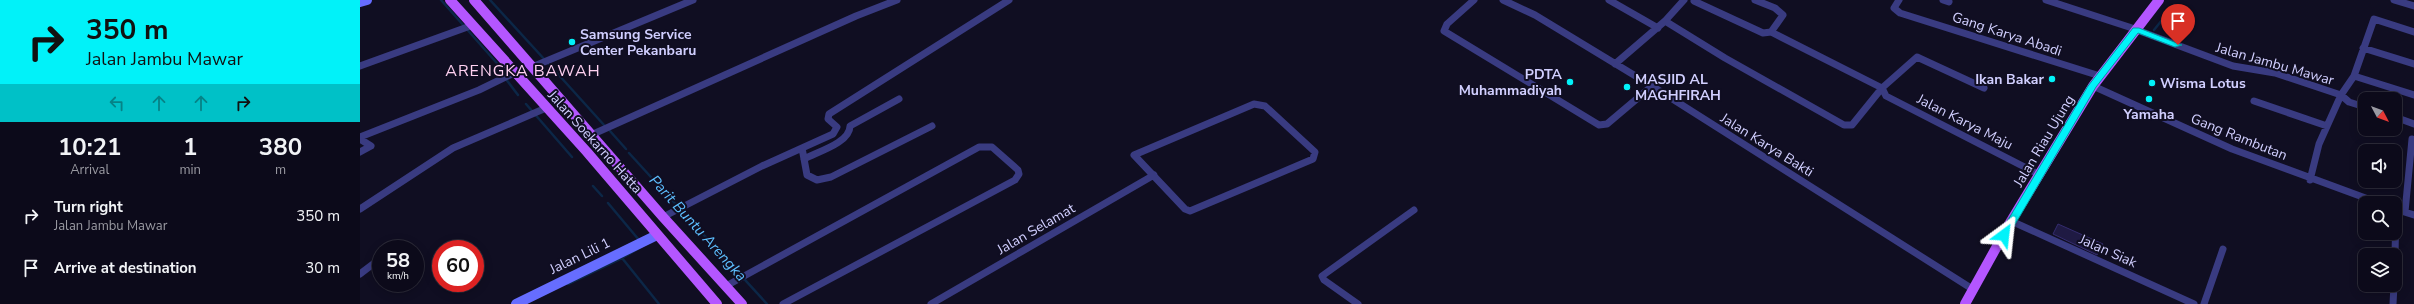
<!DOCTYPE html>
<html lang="en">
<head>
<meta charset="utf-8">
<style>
  body { margin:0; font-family:"Nunito Sans",sans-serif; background:#151323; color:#f1f3f6; height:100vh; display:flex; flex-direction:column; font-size:15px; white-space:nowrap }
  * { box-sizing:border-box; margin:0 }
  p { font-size:13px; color:#9a9aa2 }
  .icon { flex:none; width:22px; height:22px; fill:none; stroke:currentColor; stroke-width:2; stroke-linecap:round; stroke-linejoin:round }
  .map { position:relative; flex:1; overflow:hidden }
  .side { display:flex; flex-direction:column; background:#0c0a1a; width:360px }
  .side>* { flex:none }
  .banner { background:#01f2f9; color:#111; overflow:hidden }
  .needle { width:26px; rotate:131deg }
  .controls { position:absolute; left:1998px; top:92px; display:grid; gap:8px }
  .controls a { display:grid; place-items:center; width:44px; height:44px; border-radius:8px; background:#0c0a1a; box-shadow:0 2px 10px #0003,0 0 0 1px #2c2b39; font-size:20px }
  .speed { position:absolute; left:12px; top:240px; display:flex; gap:8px; font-size:20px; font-weight:700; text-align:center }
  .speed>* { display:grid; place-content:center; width:52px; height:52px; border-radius:50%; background:#0c0a1a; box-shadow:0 2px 10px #0003,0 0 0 1px #2c2b39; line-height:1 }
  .speed small { font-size:10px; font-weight:400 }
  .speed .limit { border:6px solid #d22; background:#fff; color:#111 }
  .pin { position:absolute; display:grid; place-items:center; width:34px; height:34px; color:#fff; margin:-41px -17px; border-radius:50% 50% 50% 0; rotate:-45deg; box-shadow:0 0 4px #0007 }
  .pin .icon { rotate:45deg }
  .me { position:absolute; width:44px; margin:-22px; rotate:30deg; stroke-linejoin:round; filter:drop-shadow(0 0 3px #0008) }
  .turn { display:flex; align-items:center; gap:14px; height:84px; padding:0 20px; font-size:18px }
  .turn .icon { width:52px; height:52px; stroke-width:2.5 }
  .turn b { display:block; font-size:28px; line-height:34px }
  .lanes { display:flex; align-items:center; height:38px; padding:0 20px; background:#0003; justify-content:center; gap:20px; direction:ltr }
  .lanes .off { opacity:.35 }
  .eta { display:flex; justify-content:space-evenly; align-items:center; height:68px; text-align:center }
  .eta b { font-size:24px; font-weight:700; line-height:28px }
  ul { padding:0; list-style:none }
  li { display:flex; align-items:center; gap:12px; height:52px; padding:0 20px }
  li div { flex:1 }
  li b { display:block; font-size:15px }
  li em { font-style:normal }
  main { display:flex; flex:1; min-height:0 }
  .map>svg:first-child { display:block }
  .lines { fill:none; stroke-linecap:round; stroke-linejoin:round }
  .stream { stroke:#0c2747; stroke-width:2.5 }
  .building { fill:#1f1a43; stroke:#342c6f }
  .street { stroke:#393b81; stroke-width:7 }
  .secondary { stroke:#666dff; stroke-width:10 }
  .primary { stroke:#b456ff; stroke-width:10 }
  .route { fill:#01f2f9; stroke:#019da2 }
  .poi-dot { fill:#01f2f9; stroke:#100e22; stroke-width:1.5 }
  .labels { text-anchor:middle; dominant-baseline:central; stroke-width:4; stroke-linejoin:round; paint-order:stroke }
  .poi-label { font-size:14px; font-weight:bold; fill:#d1cfff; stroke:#100e22; text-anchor:start }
  .street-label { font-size:14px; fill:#d1cfff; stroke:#100e22 }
  .water-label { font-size:15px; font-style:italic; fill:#5dbfff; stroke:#100e22 }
  .quarter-label { font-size:16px; letter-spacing:1px; fill:#ffd1f1; stroke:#100e22 }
</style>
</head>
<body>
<main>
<section class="side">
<div class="banner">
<div class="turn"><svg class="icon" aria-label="right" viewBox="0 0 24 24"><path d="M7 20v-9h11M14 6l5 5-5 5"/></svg><div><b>350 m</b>Jalan Jambu Mawar</div></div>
<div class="lanes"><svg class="icon off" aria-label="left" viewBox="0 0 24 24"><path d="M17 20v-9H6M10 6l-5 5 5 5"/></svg><svg class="icon off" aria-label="ahead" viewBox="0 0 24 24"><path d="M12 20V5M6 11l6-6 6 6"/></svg><svg class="icon off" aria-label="ahead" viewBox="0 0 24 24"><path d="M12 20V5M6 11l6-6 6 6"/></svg><svg class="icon" aria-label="right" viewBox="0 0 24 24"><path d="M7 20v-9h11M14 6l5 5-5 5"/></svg></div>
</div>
<div class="eta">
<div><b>10:21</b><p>Arrival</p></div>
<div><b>1</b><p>min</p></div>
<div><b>380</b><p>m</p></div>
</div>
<ul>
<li><svg class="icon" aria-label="right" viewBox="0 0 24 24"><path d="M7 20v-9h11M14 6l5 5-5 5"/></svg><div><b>Turn right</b><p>Jalan Jambu Mawar</p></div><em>350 m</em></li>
<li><svg class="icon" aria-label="arrive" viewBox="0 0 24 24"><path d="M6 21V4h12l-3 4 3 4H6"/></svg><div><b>Arrive at destination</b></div><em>30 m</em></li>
</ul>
</section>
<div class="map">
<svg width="2054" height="304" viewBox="0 0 2054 304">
  <rect width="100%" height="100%" fill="#100e22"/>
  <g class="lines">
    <!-- stream -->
    <path class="stream" d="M81,0L142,69
      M130,0L185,60
      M1794,30L1814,5
      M188,63L244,125
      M145,78L158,95
      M166,104L212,157
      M250,131L266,149
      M269,153L407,304
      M233,186L242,196
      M248,203L279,240
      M283,246L262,258L299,304
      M208,284L262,258"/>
  </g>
  <!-- building -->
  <path class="building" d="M1698,224L1743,244L1737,255L1693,234Z"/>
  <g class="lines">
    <!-- street -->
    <path class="street" d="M1114,0L1087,24L1084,31L1239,125L1247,124L1292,86
      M1143,0L1175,15L1292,86L1614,290
      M1249,0L1298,28
      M1539,0L1534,8L1540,13L1740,76
      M1583,0L1589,2
      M1686,0L1769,27L1873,66L1915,73L1981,95L1989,102L2005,107
      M2034,0L2054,6
      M1334,1L1403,33L1411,32
      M1305,21L1365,58L1484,125H1492L1522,88L1411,32L1423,15L1415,8L1395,0
      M2003,48L2054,64
      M1255,64L1305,21L1324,0
      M0,66L113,25
      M172,67L333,0
      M1994,76L2054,95
      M1733,86L1872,149L2019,203
      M1624,88L1557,57L1522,88L1526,96L1680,175
      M1894,101L1967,126
      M894,104L905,106L955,152L953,159L830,211L825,209L774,155Z
      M2035,117L2054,124
      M231,135L496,16L537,0
      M0,137L119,90L154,73
      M0,139L11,146L0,152
      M442,148L447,175L457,180L471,177L572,126
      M444,159C457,152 490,143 490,126L539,99
      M1950,180L1959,144L1981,95L1994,76L2014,19L2054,32
      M0,209L93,148L186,108
      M2041,211L2054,215
      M2045,212L2052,139
      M303,217L402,166L473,134L477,127L468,119L469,114L649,0
      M1651,221L1834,304
      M2035,255L2036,209
      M0,274L21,258
      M366,286L619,147H632L658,170L659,174L655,180L423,304
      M571,304L794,175
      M998,304L964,280L962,276L1054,210
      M1844,304L1863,249
      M2033,304L2034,285"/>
    <!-- secondary -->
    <path class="secondary" d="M0,2L7,0
      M156,304L297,235"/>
    <!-- primary -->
    <path class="primary" d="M90,0L227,152L357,304
      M114,0L303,217L382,304
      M1605,304L1651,221L1733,86L1799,0"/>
  </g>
  <!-- route -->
  <path class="route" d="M1773,28H1779L1822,45L1815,47L1778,33L1736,87L1647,238H1640L1639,235L1728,86Z"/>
  <!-- markers -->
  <g class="poi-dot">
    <circle cx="212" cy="42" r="4"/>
    <circle cx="1692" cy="79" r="4"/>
    <circle cx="1210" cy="82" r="4"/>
    <circle cx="1792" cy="83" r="4"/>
    <circle cx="1267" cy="87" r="4"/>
    <circle cx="1789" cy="99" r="4"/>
  </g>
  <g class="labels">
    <!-- poi labels -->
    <g class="poi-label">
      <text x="220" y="34">Samsung Service<tspan x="220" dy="16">Center Pekanbaru</tspan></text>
      <text x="1202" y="74" text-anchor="end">PDTA<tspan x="1202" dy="16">Muhammadiyah</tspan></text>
      <text x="1275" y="79">MASJID AL<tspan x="1275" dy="16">MAGHFIRAH</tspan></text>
      <text x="1684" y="79" text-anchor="end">Ikan Bakar</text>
      <text x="1800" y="83">Wisma Lotus</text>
      <text x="1789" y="114" text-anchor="middle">Yamaha</text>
    </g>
    <!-- street labels -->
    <g class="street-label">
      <text transform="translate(1647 34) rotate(18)">Gang Karya Abadi</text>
      <text transform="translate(1915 64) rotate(16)">Jalan Jambu Mawar</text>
      <text transform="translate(1605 122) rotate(27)">Jalan Karya Maju</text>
      <text transform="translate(1879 137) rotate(22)">Gang Rambutan</text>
      <text transform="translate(1684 141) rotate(-59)">Jalan Riau Ujung</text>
      <text transform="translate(235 142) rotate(48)">Jalan Soekarno Hatta</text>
      <text transform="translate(1407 145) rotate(32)">Jalan Karya Bakti</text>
      <text transform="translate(676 229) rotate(-30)">Jalan Selamat</text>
      <text transform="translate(1748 251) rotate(24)">Jalan Siak</text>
      <text transform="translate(220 256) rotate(-26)">Jalan Lili 1</text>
    </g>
    <!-- water labels -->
    <g class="water-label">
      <text transform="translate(338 228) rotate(48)">Parit Buntu Arengka</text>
    </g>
    <!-- quarter labels -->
    <g class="quarter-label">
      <text x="163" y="71">ARENGKA BAWAH</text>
    </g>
  </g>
</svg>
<div class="controls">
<a><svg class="needle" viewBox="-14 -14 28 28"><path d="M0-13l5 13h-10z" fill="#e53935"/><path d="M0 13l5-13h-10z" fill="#9a9aa2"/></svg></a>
<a><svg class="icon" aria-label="sound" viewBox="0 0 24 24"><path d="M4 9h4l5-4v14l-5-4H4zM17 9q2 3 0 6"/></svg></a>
<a><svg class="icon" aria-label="search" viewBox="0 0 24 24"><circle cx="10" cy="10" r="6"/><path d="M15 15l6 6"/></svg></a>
<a><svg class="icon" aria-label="layers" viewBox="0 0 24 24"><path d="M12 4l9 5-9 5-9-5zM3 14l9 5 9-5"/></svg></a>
</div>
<div class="speed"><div>58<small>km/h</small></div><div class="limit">60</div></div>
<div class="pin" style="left:1818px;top:45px;background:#d93025"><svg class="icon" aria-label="arrive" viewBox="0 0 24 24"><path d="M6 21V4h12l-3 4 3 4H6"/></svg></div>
<svg class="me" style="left:1644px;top:235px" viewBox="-20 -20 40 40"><path d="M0-17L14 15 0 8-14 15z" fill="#01f2f9" stroke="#fff" stroke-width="4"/></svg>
</div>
</main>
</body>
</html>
